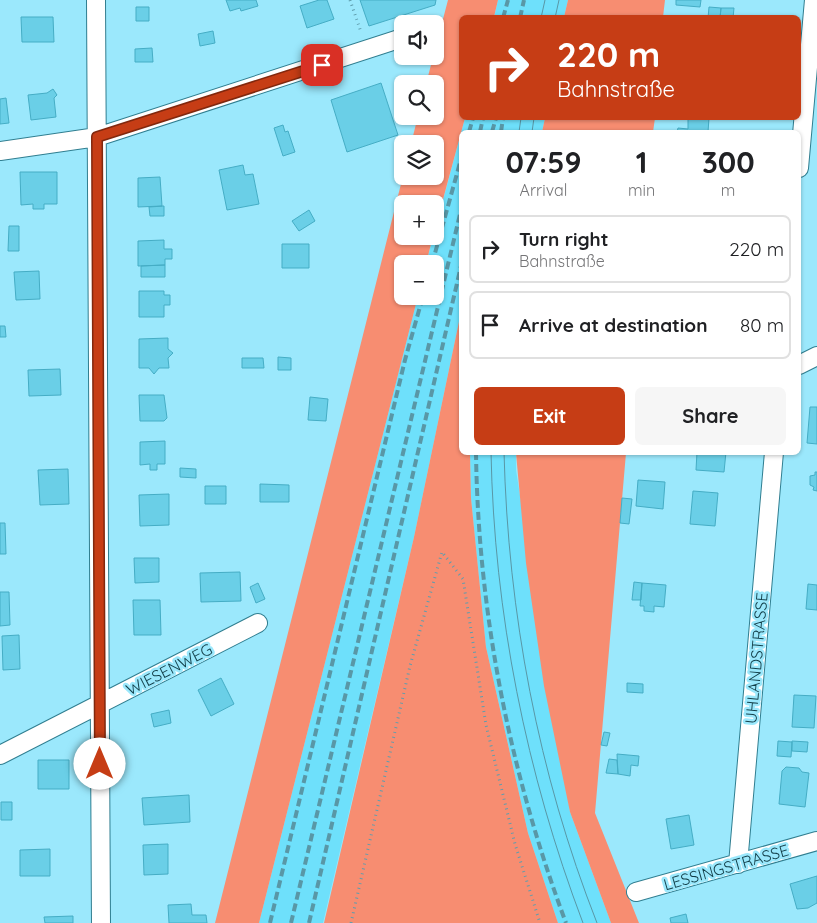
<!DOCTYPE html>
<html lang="en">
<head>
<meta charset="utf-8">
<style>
  body { margin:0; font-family:Quicksand,sans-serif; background:#f6f6f6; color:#202124; height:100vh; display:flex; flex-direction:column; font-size:19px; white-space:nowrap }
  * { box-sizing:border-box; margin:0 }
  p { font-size:16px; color:#757577 }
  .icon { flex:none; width:28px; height:28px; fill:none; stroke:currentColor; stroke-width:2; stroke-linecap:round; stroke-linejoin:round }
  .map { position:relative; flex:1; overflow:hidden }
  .sheet { position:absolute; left:459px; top:130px; width:342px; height:325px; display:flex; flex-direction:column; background:#fff; border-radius:8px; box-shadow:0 1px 4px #0004 }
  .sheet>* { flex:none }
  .top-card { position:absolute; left:459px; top:15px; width:342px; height:105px; border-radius:8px; box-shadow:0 1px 4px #0004; background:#c63d15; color:#fff; overflow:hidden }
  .buttons { position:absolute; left:394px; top:15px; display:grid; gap:10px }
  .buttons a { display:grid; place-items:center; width:50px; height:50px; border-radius:8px; background:#fff; box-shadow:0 1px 4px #0004; font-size:25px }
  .pin { position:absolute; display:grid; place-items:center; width:42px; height:42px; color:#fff; margin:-21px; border-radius:10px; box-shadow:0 2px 8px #0006 }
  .me { position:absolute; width:55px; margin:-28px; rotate:0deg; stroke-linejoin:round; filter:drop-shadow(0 0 4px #0008) }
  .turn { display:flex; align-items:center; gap:18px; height:105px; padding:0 15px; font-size:22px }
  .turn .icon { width:65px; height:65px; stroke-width:2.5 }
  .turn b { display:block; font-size:35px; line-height:42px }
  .eta { display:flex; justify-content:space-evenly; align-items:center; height:85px; text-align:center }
  .eta b { font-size:30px; font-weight:800; line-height:35px }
  .cta { display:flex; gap:10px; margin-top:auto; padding:10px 15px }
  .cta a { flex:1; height:58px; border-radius:8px; background:#c63d15; color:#fff; font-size:20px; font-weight:800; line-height:58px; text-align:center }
  .cta a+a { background:#f6f6f6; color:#202124 }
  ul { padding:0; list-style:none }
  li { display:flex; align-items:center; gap:15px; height:68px; margin:0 10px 8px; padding:0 5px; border:2px solid #e0e0e0; border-radius:8px }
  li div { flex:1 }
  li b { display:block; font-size:19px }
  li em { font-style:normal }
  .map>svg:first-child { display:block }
  .built { fill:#6ee0fb }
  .green { fill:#f78d71 }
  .building { fill:#6acfe7; stroke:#45adc5 }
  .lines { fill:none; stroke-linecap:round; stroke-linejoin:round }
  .street-casing { stroke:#307e90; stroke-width:20 }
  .path { stroke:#5f9dad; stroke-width:3; stroke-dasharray:1 4; stroke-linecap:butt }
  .street { stroke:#fff; stroke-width:18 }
  .tram { stroke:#5997a6; stroke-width:1 }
  .rail { stroke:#5997a6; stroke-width:4; stroke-dasharray:8 4; stroke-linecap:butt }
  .route-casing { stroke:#81280e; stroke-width:12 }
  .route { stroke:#c63d15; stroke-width:9 }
  .labels { text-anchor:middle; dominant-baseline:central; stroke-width:5; stroke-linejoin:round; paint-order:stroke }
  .street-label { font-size:16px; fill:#113d47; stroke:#9be8fc }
</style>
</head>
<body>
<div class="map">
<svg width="817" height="923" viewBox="0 0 817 923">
  <rect width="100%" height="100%" fill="#9be8fc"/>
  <!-- built -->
  <path class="built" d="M498,0H568L564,17L494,18Z
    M465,118H545L542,132H461V312L414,537L323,923H259L418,296H435V264H426Z
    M470,453H516V470L570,812L611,923H558L528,833L486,647L471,498Z"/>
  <!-- green -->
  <path class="green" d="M448,0H498L494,17L461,18V118H465L435,229V204H402V236H433L426,264H402V296H418L259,923H215L403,176H435V144H411L418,116H435V84H426Z
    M568,0H665L663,17H564Z
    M545,118H655L653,132H542Z
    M461,312V452L470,453L471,498L486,647L528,833L558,923H324L414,537Z
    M516,453H626L595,813L639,923H611L570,812L544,686L526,563Z"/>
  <!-- building -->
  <path class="building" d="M226,0H256L258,6L241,11L240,8L230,11Z
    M319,0H327L334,19L307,28L300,6Z
    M360,0H436L435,5L369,26Z
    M676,0H701L700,7L676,5Z
    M136,7H149V21H136Z
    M709,7L721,8L720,18H708Z
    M721,8H734L733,18H720Z
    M21,17H53L54,42H22Z
    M213,31L215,43L200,46L198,34Z
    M152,48L153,62H135V49Z
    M381,83L398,135L347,152L331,100Z
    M53,89L57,95L54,98L56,117L31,120L28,95L47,93Z
    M6,98L9,123L0,124V99Z
    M688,118H709L708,132H677L678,128L688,129Z
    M283,125L285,132L288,131L295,152L283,156L274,128Z
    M243,165L245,175L253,174L259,204L227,210L219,170Z
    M20,172H57V204H44V209H33V204L21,205Z
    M160,177L162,206L138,207V178Z
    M164,206V216H150L149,207Z
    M309,210L315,221L299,231L292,221Z
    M9,226H19V251H8Z
    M164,240V249H172V259H165V265L138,266V241Z
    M282,244H309V268H282Z
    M165,265V277H141V266Z
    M39,271L40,299L16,300L14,272Z
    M139,291H164V295H170V305H164V317H139Z
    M0,326H5L6,337H0Z
    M168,338V349L173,353L168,358L169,368H159L154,374L149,368H139V339Z
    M278,357L291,358V370H278Z
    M242,358H263L264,368H242Z
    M60,369L61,395L29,396L28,370Z
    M139,395H164L167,418L164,421H140Z
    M310,397L328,399L326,421L308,420Z
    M810,407H817V444L807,443Z
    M165,441V464H157V470H150V464L140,465V442Z
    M697,452H726L724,472L696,470Z
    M180,468L196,469V478L180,477Z
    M68,469L69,504L40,505L38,470Z
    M815,472H817V491L813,490L814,487L810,485V476L815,475Z
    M638,480L665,482L663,509L636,506Z
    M260,484L289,485V502H260Z
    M205,486H226V504H205Z
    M693,491L718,493L715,526L690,524Z
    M169,494V525L140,526L139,495Z
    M622,498L632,499L629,524L620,523Z
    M0,523H5L6,554H0Z
    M134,558H159V582L135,583Z
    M240,572L241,601L201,602L200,573Z
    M634,582L642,583L641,600H632Z
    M258,583L265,599L256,603L250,587Z
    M642,583L666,585L664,607L654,606V612L644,611V606H640Z
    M808,584L817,585V610L806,609Z
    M0,592H9L10,625L0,626Z
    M133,600H160L161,635H134Z
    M19,635L20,669L3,670L2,636Z
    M221,678L234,704L211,716L198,690Z
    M627,683L643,684V693L627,692Z
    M794,695L816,696L814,728L792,727Z
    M169,710L171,723L154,727L151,714Z
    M604,732L610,733L607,746L601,745Z
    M778,741L792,742L791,757L777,756Z
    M792,741L808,742L807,752L792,751Z
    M617,754L639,756L638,766L631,765L630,776L618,774Z
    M609,759L617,760L618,774L606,773Z
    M38,760H69V789H38Z
    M786,767L799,768L802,772L809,773L805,807L779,804L782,771Z
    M189,795L190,822L144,825L142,798Z
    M1,802H12V820H1Z
    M689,815L694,845L671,849L666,819Z
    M168,844V874L144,875L143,845Z
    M50,849V876H20V850Z
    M817,876V903L808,908L797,909L790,884Z
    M191,904L192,915H206L207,923H169L168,905Z
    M686,914L688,923H671L670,918Z
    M73,916V923H45L44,917Z"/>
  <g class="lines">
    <!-- street casing -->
    <g class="street-casing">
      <path id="street" d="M96,0L101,923
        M0,151L97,137L402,38
        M799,168L814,0
        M799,365L817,356
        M0,755L258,623
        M738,864L774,452
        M636,892L817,841"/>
    </g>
    <!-- path -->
    <path class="path" d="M350,0L361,32
      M351,923L410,666L442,552L463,579L486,725L515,844L540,923"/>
    <!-- street -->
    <use href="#street" class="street"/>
    <!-- tram -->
    <path class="tram" d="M541,18L545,0
      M555,18L559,0
      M519,132L521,118
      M532,132L534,118
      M491,452C494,613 526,773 583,923
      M504,452C508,613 538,773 597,923"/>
    <!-- rail -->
    <path class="rail" d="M503,18L508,0
      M520,18L524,0
      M469,132L473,118
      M480,132L483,118
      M492,132L496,118
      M501,132L503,118
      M432,264L461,159
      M476,452C478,613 510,773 566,923
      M270,923L405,360L423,296
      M291,923L461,210
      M309,923L461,266"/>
  </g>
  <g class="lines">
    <!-- route casing -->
    <g class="route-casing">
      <path id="route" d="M100,764L97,137L322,65"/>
    </g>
    <!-- route -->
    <use href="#route" class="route"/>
  </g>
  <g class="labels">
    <!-- street labels -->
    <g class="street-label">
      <text transform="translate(756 658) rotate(-85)">UHLANDSTRASSE</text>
      <text transform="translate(169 669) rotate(-27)">WIESENWEG</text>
      <text transform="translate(726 867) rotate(-16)">LESSINGSTRASSE</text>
    </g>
  </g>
</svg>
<div class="buttons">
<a><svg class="icon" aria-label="sound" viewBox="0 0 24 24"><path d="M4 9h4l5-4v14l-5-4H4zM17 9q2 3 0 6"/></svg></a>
<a><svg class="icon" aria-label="search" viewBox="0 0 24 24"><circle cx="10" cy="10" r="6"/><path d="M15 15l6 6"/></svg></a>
<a><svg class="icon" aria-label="layers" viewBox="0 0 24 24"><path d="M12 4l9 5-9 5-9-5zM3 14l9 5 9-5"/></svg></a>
<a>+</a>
<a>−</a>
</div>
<div class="pin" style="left:322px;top:65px;background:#d93025"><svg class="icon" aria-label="arrive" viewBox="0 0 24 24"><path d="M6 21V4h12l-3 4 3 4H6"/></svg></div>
<svg class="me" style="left:100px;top:764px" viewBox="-20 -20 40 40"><circle r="19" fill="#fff"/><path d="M0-13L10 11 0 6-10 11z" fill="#c63d15"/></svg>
<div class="top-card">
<div class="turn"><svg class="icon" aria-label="right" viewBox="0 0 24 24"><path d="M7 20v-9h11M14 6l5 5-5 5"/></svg><div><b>220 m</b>Bahnstraße</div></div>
</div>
<section class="sheet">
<div class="eta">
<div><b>07:59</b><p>Arrival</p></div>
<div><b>1</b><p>min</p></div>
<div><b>300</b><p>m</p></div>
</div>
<ul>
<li><svg class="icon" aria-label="right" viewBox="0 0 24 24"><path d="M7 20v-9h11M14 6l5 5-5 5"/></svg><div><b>Turn right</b><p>Bahnstraße</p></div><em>220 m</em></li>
<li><svg class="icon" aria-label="arrive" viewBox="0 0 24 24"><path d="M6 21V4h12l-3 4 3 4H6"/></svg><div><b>Arrive at destination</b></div><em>80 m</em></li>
</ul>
<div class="cta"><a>Exit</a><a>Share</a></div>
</section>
</div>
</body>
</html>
